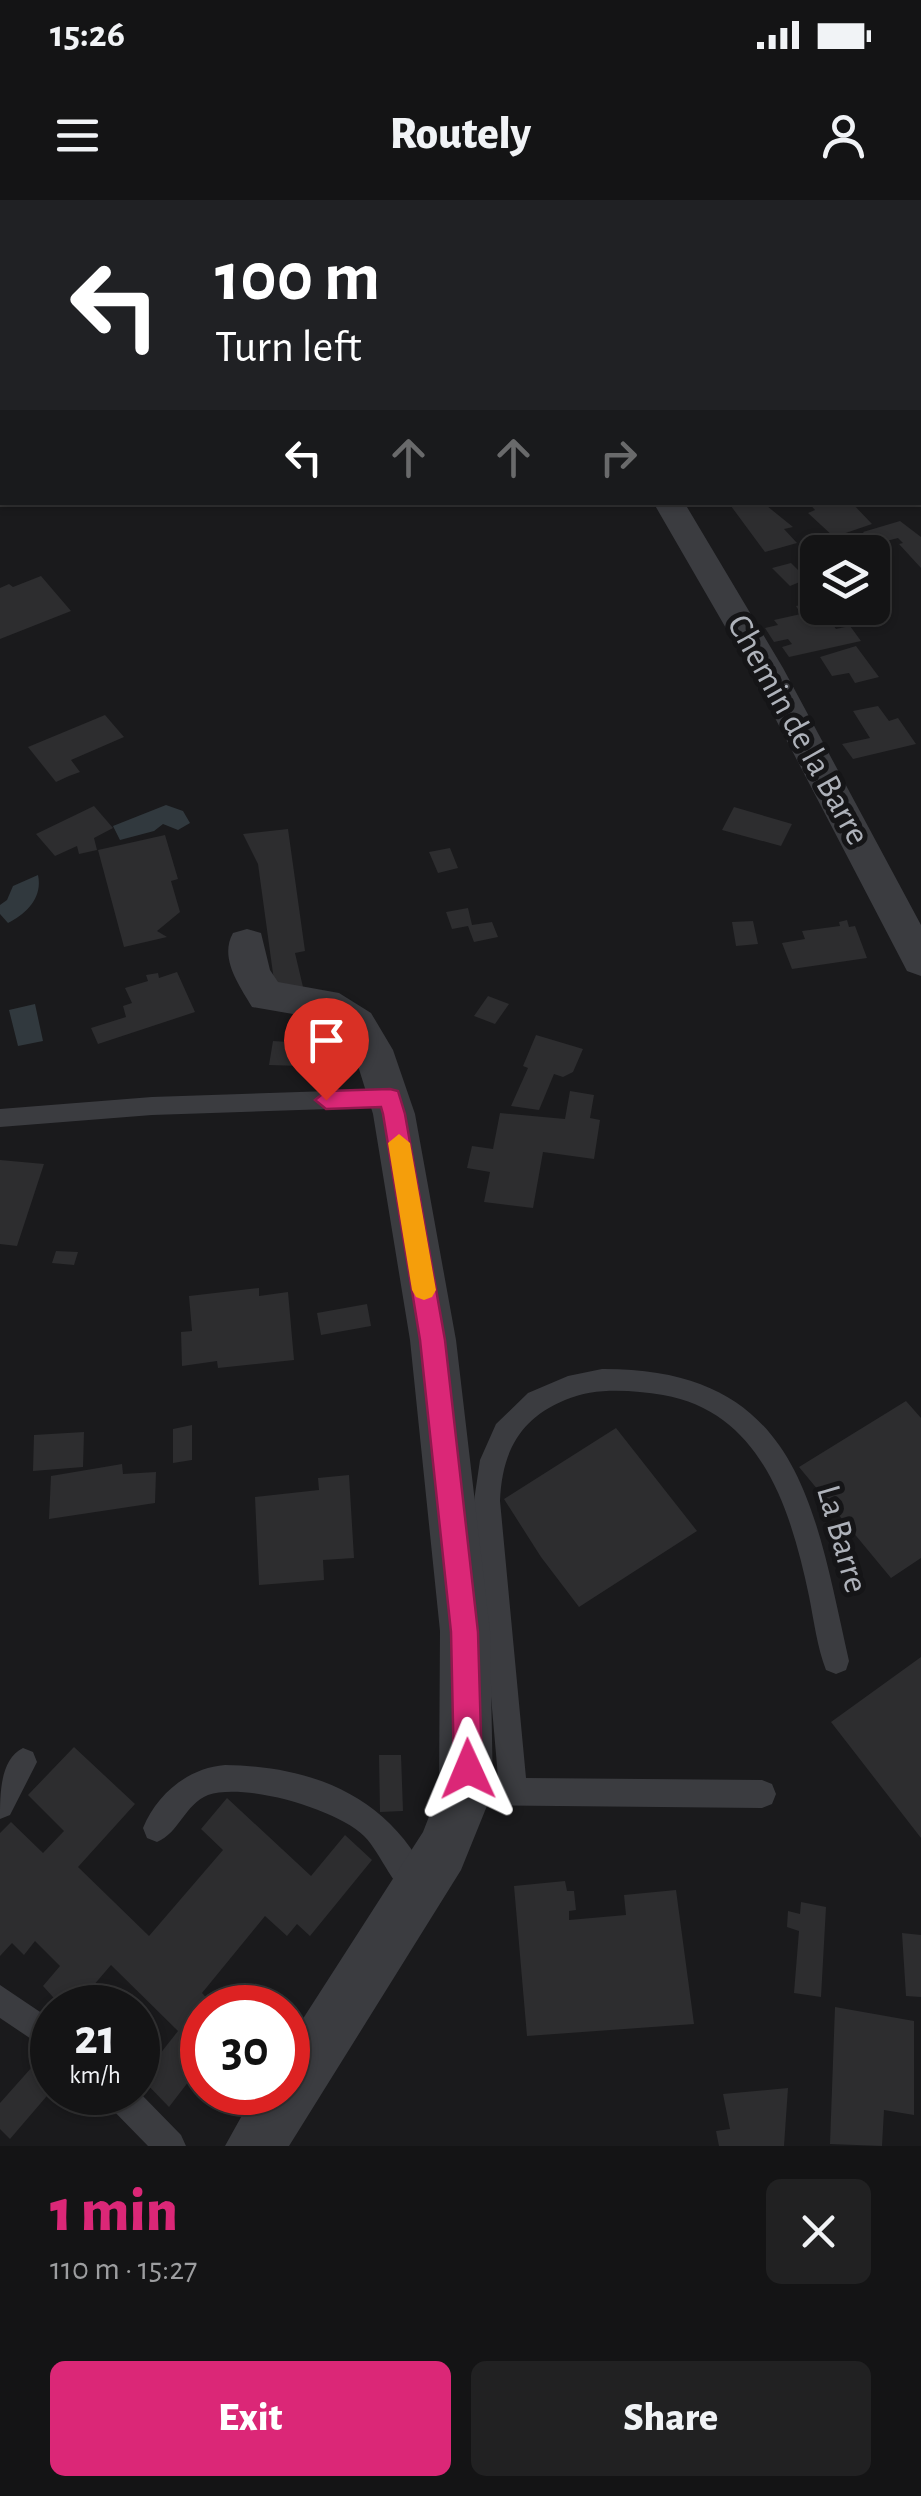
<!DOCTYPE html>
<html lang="en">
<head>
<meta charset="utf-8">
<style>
  body { margin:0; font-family:"Alegreya Sans",sans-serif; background:#212122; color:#f1f3f6; height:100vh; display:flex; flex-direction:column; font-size:38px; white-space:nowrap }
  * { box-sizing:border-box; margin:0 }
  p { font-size:32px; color:#9d9ea0 }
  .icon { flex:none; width:55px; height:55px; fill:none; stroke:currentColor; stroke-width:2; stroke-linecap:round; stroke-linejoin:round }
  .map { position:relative; height:1946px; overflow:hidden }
  .side { display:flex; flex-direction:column; background:#141415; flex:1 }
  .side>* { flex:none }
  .hud { position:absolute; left:0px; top:0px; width:922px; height:305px; box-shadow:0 2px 8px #0004,0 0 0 2px #333334; background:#202124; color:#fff; overflow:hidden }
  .buttons { position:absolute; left:800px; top:335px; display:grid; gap:20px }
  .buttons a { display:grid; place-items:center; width:90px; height:90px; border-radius:15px; background:#141415; box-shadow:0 2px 8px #0004,0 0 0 2px #333334; font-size:50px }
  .speed { position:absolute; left:30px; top:1785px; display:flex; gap:20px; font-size:50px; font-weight:700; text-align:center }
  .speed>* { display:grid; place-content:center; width:130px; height:130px; border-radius:50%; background:#141415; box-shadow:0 2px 8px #0004,0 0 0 2px #333334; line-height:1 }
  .speed small { font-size:25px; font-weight:400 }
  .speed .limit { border:15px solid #d22; background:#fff; color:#111 }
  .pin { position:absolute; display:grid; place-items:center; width:85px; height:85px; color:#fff; margin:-102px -42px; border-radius:50% 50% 50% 0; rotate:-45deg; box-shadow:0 0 10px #0007 }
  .pin .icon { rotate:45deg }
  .me { position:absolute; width:110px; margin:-55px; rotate:359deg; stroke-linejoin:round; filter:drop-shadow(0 0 8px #0008) }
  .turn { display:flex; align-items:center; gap:35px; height:210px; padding:0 50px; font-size:45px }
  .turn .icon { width:130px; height:130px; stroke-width:2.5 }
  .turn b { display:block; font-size:70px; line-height:85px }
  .lanes { display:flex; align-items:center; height:95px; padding:0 50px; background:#0003; justify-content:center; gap:50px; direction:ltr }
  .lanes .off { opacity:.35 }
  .round { display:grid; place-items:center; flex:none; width:105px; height:105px; border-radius:15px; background:#212122 }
  .overview { display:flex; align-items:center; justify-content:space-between; height:170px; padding:0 50px }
  h1 { font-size:60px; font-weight:800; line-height:75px; color:#db2777 }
  .action { display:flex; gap:20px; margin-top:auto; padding:20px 50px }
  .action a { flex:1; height:115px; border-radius:15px; background:#db2777; color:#fff; font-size:40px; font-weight:800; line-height:115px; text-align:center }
  .action a+a { background:#212122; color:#f1f3f6 }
  .status { display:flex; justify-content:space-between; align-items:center; height:70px; padding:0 50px; background:#141415; direction:ltr }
  .status svg { height:28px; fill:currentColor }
  header { display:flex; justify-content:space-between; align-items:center; height:130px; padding:0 50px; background:#141415; font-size:45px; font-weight:800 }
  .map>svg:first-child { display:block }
  .water { fill:#31393e }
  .building { fill:#2d2d2f }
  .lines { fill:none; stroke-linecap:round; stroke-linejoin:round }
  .service { fill:#3b3c40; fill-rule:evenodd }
  .minor { fill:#3b3c40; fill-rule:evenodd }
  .route { fill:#db2777; stroke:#8e194d; stroke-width:2.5 }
  .slow { fill:#f59e0b }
  .labels { text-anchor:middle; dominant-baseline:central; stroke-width:10; stroke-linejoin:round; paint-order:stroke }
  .street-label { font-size:35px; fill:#aeb2ba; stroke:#151517 }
</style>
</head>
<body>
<div class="status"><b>15:26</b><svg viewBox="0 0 49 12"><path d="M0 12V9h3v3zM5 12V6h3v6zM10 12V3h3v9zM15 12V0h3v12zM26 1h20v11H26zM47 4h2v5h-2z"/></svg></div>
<header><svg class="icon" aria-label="menu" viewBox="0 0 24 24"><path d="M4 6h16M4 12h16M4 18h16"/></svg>Routely<svg class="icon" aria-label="person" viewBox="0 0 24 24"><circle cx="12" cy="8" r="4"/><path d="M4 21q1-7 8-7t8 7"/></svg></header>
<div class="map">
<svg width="921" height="1946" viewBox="0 0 921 1946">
  <rect width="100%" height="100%" fill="#1a1a1c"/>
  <!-- water -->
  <path class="water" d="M166,605L183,611L190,623L178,630L163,624L154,631L120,640L113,626Z
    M38,675C43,698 26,714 8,723L0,714V705L7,700L13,686Z
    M35,804L43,841L18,846L9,810Z"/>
  <!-- building -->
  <path class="building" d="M728,302H776L767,306L793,327L784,329L797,343L765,352Z
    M808,302H851L872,324L834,337L808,313L815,310Z
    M900,321L921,337V368L899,344L903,343L898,338L867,346L859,339L866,336L863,332Z
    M791,363L807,379L790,386L772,368Z
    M41,376L71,411L0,439V388L9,384L13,387Z
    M816,402L836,429L850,426L861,441L789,457L782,447L792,444L788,439L774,442L765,428L778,425L774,420L801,414L796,406Z
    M856,446L879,477L855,483L849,473L832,476L820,457Z
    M878,506L889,521L898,518L916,544L853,559L842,544L870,538L853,511Z
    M105,515L124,537L71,560L80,572L69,576L56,582L28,547Z
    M94,606L113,628L94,638L97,650L79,654L77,646L55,656L36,634Z
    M734,607L792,624L781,646L722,630Z
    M288,629L305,751L295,753L303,787L275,788L258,664L243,634Z
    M165,635L178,679L171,681L180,712L157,731L167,737L124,747L98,650Z
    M450,648L458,668L438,673L429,652Z
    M468,708L472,725L492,722L498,737L474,742L468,726L452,729L446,712Z
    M847,720L849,727L855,726L867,758L792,769L782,743L805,739L802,731L840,726L839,722Z
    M753,721L758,744L736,746L732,722Z
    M177,772L195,812L98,844L91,828L126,817L123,806L132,803L125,788L148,781L146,775L158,773L159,778Z
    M488,796L509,804L495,824L474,816Z
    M536,835L583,849L573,872L563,877L554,874L539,910L511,906L528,868L523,866Z
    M273,841L304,843L301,866L269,865Z
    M570,891L594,895L590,918L600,920L594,959L543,952L533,1008L484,1002L490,972L467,968L472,946L493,949L500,913L565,919Z
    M0,960L44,964L17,1046L0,1044Z
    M56,1051L78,1052L74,1065L52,1063Z
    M259,1088V1096L288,1092L294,1160L218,1168L217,1161L182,1166L181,1132L192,1131L189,1096Z
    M367,1104L371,1126L321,1135L317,1113Z
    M906,1201L921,1218V1358L891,1378L799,1267Z
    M192,1225V1260L173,1263V1229Z
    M616,1228L697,1331L579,1407L541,1357L504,1299Z
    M84,1232L83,1267L33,1271L34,1235Z
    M122,1264L123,1274L156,1272L155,1303L49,1319L51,1276Z
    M349,1275L354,1358L323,1360L324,1380L259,1385L255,1297L319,1290L318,1278Z
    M921,1457V1638L831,1522Z
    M74,1547L135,1604L78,1667L149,1736L223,1650L201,1629L227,1598L311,1676L345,1635L372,1660L310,1736L297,1724L287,1736L265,1716L202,1793L216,1808H202V1864L169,1907L141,1878L178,1831L111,1765L74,1808H63L43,1786L60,1766L35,1741L24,1755L12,1743L0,1756V1633L11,1622L43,1653L64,1631L28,1595Z
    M379,1555H401L403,1611L380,1612Z
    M565,1681L567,1691H574L576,1710L569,1711V1720L626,1715L624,1695L676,1690L694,1824L527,1836L514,1686Z
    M801,1702L826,1707L821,1797L794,1793L799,1731L787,1727L788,1711L800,1714Z
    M902,1733L921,1735V1797L906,1796Z
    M835,1807L914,1821V1915L884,1910L882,1946L830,1944Z
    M40,1858L52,1868V1890L10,1939L0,1929V1903Z
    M788,1888L784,1946H719L716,1931L730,1929L723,1894Z"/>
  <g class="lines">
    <!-- service -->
    <path class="service" d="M41,0H55V2H42Z
      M263,0H277V2H264Z
      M2,264V274L0,275V265Z
      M390,889L398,892L401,898L398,904L390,907L152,915L0,927V909L152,897Z
      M602,1169C799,1168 814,1305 849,1461L846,1470L836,1474L826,1470C817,1447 814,1421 809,1396C791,1311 762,1212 663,1195C631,1190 595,1187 565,1200C519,1219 502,1253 500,1301L526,1578L762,1580L772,1584L776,1594L772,1604L762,1608L466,1605L456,1601L452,1591L456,1581L466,1577H498L474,1301L480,1260L496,1224L528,1193L568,1176Z
      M23,1548L33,1552L37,1562L10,1615L0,1619C0,1594 0,1559 23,1548Z
      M225,1565C316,1566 395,1599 432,1687L427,1697L417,1702C394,1692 382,1654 364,1636C337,1609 244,1582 208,1595C185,1604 179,1633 157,1642L147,1638L143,1628C157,1594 188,1568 225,1565Z
      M0,1785L52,1820V1853L0,1818Z
      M138,1891L181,1935L186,1946H148L106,1903L102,1892Z"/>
    <!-- minor -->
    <path class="minor" d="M653,302H684L783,468L921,725V776L907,771L749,468Z
      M247,729L261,733L270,770L278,782L339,793L371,813L393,850L415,914L456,1140L490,1431L493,1591L461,1670L289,1946H225L255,1892H288V1842L423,1632L439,1591L440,1431L410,1140L373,914L354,853L343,835L316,818L252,807C239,785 219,758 233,733Z"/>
  </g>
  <!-- route -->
  <path class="route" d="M390,889L398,891L405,914L445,1140L478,1432L482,1569L478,1579L468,1583L458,1579L454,1569L451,1432L420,1140L383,914L381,907L326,909L315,900L326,891Z"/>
  <!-- slow -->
  <path class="slow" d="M399,934L410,943L436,1090L432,1097L424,1100L416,1097L412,1090L388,943Z"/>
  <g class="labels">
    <!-- street labels -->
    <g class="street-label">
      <text transform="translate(798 530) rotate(61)">Chemin de la Barre</text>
      <text transform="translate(842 1339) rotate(74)">La Barre</text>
    </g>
  </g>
</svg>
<div class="buttons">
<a><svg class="icon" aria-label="layers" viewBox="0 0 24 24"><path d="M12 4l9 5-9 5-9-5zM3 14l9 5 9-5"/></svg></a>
</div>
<div class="speed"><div>21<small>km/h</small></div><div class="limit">30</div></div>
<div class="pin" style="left:326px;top:900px;background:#d93025"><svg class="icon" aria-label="arrive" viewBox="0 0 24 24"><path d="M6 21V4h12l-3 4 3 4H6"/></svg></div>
<svg class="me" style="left:468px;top:1569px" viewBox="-20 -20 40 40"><path d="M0-17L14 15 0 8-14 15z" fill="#db2777" stroke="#fff" stroke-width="4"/></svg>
<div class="hud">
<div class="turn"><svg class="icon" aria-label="left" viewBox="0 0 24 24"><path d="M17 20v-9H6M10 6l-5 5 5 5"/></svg><div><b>100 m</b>Turn left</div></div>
<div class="lanes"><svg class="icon" aria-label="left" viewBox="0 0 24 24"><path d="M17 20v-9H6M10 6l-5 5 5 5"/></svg><svg class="icon off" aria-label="ahead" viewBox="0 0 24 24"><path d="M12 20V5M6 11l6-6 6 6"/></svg><svg class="icon off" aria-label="ahead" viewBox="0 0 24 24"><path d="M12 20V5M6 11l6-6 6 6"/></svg><svg class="icon off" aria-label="right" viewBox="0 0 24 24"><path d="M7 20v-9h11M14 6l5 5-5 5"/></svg></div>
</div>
</div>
<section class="side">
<div class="overview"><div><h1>1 min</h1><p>110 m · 15:27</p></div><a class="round"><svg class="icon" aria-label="close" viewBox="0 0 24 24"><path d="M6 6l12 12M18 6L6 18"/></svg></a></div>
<div class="action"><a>Exit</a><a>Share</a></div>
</section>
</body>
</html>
